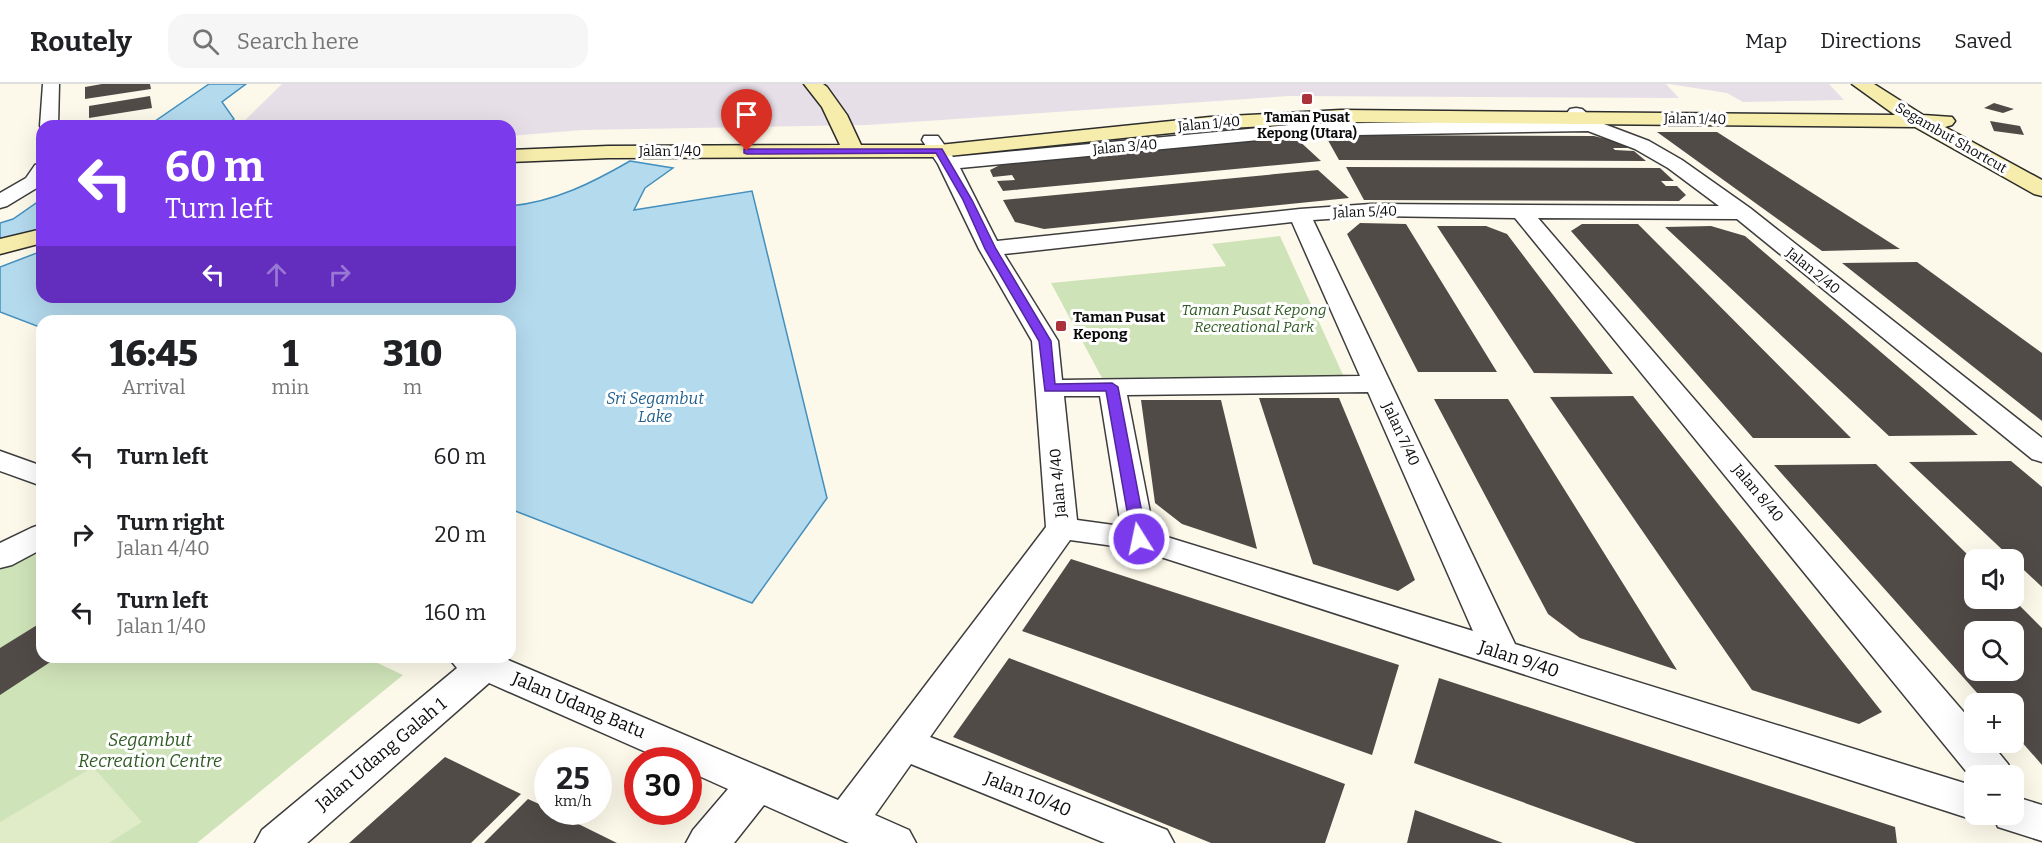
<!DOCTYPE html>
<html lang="en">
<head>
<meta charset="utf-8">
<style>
  body { margin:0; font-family:Bitter,serif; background:#f6f6f6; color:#202124; height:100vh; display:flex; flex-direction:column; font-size:22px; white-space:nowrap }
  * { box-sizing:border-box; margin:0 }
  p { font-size:20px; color:#757577 }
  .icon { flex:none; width:33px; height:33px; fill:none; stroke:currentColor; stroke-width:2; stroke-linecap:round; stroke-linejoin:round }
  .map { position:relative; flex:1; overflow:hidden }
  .side { position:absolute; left:36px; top:231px; width:480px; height:348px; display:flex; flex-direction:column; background:#fff; border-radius:18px; box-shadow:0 6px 24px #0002 }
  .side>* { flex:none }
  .hud { position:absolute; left:36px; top:36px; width:480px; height:183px; border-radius:18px; box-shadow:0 6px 24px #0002; background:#7c3aed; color:#fff; overflow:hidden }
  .buttons { position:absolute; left:1964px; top:465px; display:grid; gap:12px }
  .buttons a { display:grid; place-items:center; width:60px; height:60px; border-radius:12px; background:#fff; box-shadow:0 6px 24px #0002; font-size:30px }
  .speed { position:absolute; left:534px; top:663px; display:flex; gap:12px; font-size:30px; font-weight:700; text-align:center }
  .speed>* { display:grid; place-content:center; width:78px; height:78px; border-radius:50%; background:#fff; box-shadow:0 6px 24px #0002; line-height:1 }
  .speed small { font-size:15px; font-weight:400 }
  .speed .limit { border:9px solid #d22; background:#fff; color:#111 }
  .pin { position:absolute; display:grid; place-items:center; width:51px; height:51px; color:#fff; margin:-62px -26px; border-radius:50% 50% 50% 0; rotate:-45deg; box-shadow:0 0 6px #0007 }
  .pin .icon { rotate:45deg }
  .me { position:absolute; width:66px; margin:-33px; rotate:350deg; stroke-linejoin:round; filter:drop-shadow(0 0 4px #0008) }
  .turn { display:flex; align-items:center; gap:21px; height:126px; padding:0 30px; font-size:27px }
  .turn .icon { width:78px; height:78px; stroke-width:2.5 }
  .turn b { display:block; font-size:42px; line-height:51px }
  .lanes { display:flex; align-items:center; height:57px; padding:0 30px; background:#0003; justify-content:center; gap:30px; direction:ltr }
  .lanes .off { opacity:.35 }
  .eta { display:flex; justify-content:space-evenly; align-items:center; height:102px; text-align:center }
  .eta b { font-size:36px; font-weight:800; line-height:42px }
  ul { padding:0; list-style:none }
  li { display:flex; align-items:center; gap:18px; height:78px; padding:0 30px }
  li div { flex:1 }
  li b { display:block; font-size:22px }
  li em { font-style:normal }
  header { display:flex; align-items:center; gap:36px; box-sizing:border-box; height:84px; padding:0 30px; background:#fff; border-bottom:2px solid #e0e0e0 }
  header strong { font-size:28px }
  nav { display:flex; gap:33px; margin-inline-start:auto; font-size:21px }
  .search { width:420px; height:54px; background:#f6f6f6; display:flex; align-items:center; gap:15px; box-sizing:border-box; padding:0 21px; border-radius:18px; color:#757577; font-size:22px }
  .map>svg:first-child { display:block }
  .industrial { fill:#e7dfe8 }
  .green { fill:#cfe3b8 }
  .pitch { fill:#e0ebc8 }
  .water { fill:#b4daee; stroke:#438fbd; stroke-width:1.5 }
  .building { fill:#514b48; fill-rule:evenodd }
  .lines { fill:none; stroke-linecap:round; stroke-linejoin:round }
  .street-casing { stroke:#3d3d3d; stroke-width:3 }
  .secondary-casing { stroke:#2c2c2c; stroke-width:3 }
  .street { fill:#fff; fill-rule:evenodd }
  .secondary { fill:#f6ecab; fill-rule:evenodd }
  .route { fill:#7c3aed; stroke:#51269a; stroke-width:1.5 }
  .poi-dot { fill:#aa323a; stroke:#fff; stroke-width:2 }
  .labels { text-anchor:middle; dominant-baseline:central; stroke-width:6; stroke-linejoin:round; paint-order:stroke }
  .far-poi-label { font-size:14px; font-weight:bold; fill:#0a0a0a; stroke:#fff }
  .far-street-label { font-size:14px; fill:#0a0a0a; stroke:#fff }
  .park-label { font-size:15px; font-style:italic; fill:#2f5a23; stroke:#fff }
  .poi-label { font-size:15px; font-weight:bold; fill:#0a0a0a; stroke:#fff; text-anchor:start }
  .street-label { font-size:15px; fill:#0a0a0a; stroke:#fff }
  .water-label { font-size:16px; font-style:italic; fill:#22608d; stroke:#fff }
  .near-street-label { font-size:18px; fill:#0a0a0a; stroke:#fff }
  .near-park-label { font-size:18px; font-style:italic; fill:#2f5a23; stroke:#fff }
</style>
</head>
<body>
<header>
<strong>Routely</strong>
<div class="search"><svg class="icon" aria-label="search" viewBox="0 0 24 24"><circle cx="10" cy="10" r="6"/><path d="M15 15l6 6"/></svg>Search here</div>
<nav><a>Map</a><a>Directions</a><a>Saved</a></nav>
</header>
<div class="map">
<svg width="2042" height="759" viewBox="0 0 2042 759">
  <rect width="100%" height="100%" fill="#fdf9ea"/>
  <!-- industrial -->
  <path class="industrial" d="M282,0H1666L1679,14L1289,12L868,41L582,46L510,52V42H239Z
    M1669,0H1829L1844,16L1743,18L1727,9Z"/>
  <!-- green -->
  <path class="green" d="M1280,152L1343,291L1102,294L1051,199L1226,182L1212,160Z
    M42,463V573H365L403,591L197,759H0V486Z"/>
  <!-- pitch -->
  <path class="pitch" d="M93,683L142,738L109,759H0V738Z"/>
  <!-- water -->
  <path class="water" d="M209,0H246L222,18L234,35L224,42H148Z
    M630,77L673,84L645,104L634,126L752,107L827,414L752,519L510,425V237H42V244L0,228V183L42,167V213H510V122C554,118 592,99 630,77Z
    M42,115V146L38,145L0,159V139L13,135Z"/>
  <!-- building -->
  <path class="building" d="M102,0H150L151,5L85,15V3Z
    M150,12L152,24L89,34V22Z
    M1994,19L2014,25L2003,29L1984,24Z
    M1990,37L2020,42L2024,51L1994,47Z
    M1657,48H1717L1900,165L1822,167Z
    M1325,51L1594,52L1623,59L1628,64H1613L1615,66L1634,67L1646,77L1339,76Z
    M1295,53L1321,77L1003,107L997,97L1015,96L1012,91L993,93L990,86L1002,80Z
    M1346,83L1660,84L1674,97H1661L1666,102H1677L1686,111L1679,117L1364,116Z
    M1318,86L1349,114L1044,145L1015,138L1003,116Z
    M1360,139L1406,140L1497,288H1418L1347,150Z
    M1582,140H1638L1851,354H1753L1571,147Z
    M1437,142H1486L1507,150L1613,290L1534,289Z
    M1711,142L1745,152L1978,351L1889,352L1665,143Z
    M1917,178L2042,269V337L1842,179Z
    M1633,312L1882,628L1859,640L1752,606L1550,313Z
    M1259,314H1339L1415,496L1398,507L1313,480Z
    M1434,315H1508L1677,586L1580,554L1548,530Z
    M1141,316H1221L1257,465L1182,440L1155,419Z
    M2011,377L2042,403V503L1909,378Z
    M1876,380L1974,477V514H2012L2042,544V681L2013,648V620H1987L1774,381ZM1974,548H2013V586H1974Z
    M1071,475L1399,581L1372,671L1022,547Z
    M42,538V573H58L0,611V564Z
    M1009,574L1345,700L1325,759H1211L953,653Z
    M1439,594L1895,743L1897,759H1636L1414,679Z
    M445,673L521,710L471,759H349Z
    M528,715L548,724V728H554L617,759H484Z
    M1415,726L1503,759H1407Z"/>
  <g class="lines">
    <!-- street casing -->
    <g class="street-casing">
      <path id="street" d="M43,0H59L58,42H42V45L40,42Z
        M1576,24L1582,25L1596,37L1649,57L1682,76L1750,124L2042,354V378L2032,375L1737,135L1538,134L1974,640V658H1990L2008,680L2014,692L2013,695V692H1974V697L1515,134L1371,132L1313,136L1515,560L1974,702V730L1989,731L1974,736L1136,465L1070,456L930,653L1167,746L1174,759H1105L911,680L875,731L909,746L916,759H849L764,721L734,759H686L693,746L728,705L688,687V676H664L489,599L307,759H255L262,746L457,584L448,573H501L838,716L1046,443L1032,257L979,165L938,80L922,56L924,52H938L953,73L1300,40L1573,36L1567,29L1570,25ZM1588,47L1635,65L1668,84L1719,122L1371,120L1300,125L997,157L960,84L1300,52ZM1292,138L1360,292L1062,296L1058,257L1004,170ZM1368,308L1473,547L1154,449L1127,311ZM1064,312H1100L1121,442L1077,436Z
        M42,79L40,102L7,122L0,124V109L26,94L35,81Z
        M0,367L42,382V402L0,387Z
        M42,440V465L12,481L0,484V459L31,444Z
        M2013,712L2042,721V757L1998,743L1992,730H2013Z"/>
    </g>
    <!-- secondary casing -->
    <g class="secondary-casing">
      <path id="secondary" d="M804,0H823L827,3L847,31L861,61H939L1210,33L1341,26L1895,31L1852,0H1874L1923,31L1952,33L1955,37L1952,41L1945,43L2042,96V112L2034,110L1915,43L1341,38L1210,45L939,73L608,74L510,78V66L608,62L840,61L822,23Z
        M42,145V159L0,170V155Z"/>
    </g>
    <!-- street -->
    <use href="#street" class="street"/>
    <!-- secondary -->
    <use href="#secondary" class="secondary"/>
  </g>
  <!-- route -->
  <path class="route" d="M744,65H942L972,116L996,165L1051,257L1055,300L1112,299L1118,303L1147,455L1145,459H1134L1132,455L1106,307H1045L1039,257L985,165L963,116L936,69L747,70L744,69Z"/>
  <!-- markers -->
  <g class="poi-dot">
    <rect x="1301" y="9" width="12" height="12" rx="3"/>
    <rect x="1055" y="236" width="12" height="12" rx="3"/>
  </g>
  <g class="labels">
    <!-- far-poi labels -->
    <g class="far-poi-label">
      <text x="1307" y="33">Taman Pusat<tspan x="1307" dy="16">Kepong (Utara)</tspan></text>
    </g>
    <!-- far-street labels -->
    <g class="far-street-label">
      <text transform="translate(1695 35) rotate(1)">Jalan 1/40</text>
      <text transform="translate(1209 40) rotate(-5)">Jalan 1/40</text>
      <text transform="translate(1951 54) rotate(30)">Segambut Shortcut</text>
      <text transform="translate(1125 63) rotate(-5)">Jalan 3/40</text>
      <text x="670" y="67">Jalan 1/40</text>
      <text transform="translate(1365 128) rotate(-2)">Jalan 5/40</text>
      <text transform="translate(1813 187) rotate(39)">Jalan 2/40</text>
    </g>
    <!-- park labels -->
    <g class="park-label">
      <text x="1254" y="226">Taman Pusat Kepong<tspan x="1254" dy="17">Recreational Park</tspan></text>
    </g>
    <!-- poi labels -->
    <g class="poi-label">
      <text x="1073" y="233">Taman Pusat<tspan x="1073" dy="17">Kepong</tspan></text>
    </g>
    <!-- street labels -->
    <g class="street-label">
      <text transform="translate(1401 350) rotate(65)">Jalan 7/40</text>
      <text transform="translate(1058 399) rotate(-95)">Jalan 4/40</text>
      <text transform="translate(1758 409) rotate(50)">Jalan 8/40</text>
    </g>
    <!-- water labels -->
    <g class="water-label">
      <text x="655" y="314">Sri Segambut<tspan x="655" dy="18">Lake</tspan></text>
    </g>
    <!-- near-street labels -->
    <g class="near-street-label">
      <text transform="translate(1519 575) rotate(18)">Jalan 9/40</text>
      <text transform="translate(579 621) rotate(23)">Jalan Udang Batu</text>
      <text transform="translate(381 670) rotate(-40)">Jalan Udang Galah 1</text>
      <text transform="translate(1028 710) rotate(22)">Jalan 10/40</text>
    </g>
    <!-- near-park labels -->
    <g class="near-park-label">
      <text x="150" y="656">Segambut<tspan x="150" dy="21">Recreation Centre</tspan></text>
    </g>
  </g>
</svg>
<div class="buttons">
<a><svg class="icon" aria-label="sound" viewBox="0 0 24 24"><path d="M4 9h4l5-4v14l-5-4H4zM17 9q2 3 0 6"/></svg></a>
<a><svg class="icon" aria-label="search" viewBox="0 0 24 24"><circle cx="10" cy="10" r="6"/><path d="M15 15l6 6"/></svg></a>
<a>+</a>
<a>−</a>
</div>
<div class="speed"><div>25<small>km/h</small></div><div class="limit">30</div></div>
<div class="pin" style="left:747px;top:67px;background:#d93025"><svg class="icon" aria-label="arrive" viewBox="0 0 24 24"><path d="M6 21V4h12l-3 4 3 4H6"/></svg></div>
<svg class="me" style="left:1139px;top:455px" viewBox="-20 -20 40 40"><circle r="17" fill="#7c3aed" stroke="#fff" stroke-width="3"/><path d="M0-11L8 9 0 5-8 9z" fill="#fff"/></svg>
<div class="hud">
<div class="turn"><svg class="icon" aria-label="left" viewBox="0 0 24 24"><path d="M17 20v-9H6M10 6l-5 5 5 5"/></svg><div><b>60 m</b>Turn left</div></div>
<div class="lanes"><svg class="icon" aria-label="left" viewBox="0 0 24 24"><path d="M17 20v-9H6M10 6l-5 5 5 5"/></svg><svg class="icon off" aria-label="ahead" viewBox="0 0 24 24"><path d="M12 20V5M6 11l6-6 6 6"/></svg><svg class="icon off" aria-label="right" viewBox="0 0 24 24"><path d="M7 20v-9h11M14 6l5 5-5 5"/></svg></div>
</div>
<section class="side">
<div class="eta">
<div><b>16:45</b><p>Arrival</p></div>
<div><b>1</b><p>min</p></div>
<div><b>310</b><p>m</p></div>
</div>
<ul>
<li><svg class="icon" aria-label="left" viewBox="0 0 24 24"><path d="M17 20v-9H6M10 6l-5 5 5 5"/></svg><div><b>Turn left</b></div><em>60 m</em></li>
<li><svg class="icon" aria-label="right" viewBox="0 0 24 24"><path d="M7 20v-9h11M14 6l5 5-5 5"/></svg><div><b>Turn right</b><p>Jalan 4/40</p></div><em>20 m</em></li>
<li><svg class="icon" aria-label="left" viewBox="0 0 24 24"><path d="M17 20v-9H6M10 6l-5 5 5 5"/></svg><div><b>Turn left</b><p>Jalan 1/40</p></div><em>160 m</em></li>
</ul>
</section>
</div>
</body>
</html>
